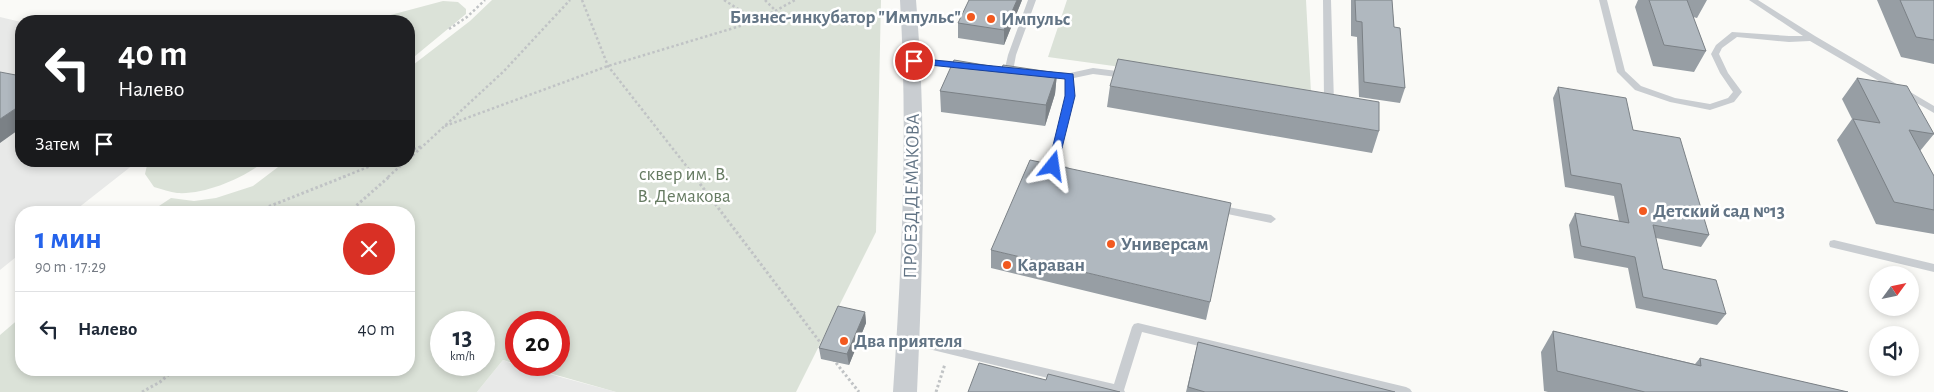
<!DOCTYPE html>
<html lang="ru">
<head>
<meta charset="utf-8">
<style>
  body { margin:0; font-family:"Alegreya Sans",sans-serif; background:#f6f6f7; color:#1f2937; height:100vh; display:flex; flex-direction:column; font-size:19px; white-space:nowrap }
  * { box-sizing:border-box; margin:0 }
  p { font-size:16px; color:#747a83 }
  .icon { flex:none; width:28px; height:28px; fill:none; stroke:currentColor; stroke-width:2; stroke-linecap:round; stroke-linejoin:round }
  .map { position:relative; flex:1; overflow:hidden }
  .drawer { position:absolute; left:15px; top:206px; width:400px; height:170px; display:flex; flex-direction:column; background:#fff; border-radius:20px; box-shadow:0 2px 8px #0003 }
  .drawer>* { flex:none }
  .hud { position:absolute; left:15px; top:15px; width:400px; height:152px; border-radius:20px; box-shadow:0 2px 8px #0003; background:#202124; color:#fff; overflow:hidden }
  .needle { width:32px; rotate:57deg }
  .buttons { position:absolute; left:1869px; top:266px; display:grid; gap:10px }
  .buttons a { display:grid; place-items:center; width:50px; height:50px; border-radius:50%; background:#fff; box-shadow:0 2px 8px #0003; font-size:25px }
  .speed { position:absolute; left:430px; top:311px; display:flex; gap:10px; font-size:25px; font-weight:700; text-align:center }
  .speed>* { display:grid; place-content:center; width:65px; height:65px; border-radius:50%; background:#fff; box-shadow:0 2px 8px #0003; line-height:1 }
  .speed small { font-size:12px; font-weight:400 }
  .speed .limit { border:8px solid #d22; background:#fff; color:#111 }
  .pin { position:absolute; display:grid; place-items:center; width:42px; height:42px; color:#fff; margin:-21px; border:2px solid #fff; border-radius:50%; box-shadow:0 1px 5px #0007 }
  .me { position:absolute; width:55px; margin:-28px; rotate:15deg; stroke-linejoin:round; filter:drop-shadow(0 0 4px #0008) }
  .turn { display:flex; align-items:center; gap:18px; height:105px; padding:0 20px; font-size:22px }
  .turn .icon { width:65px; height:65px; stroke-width:2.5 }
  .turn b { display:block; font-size:35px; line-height:42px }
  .then { display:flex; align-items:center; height:48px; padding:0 20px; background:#0003; gap:10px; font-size:19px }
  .round { display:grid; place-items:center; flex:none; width:52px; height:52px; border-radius:26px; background:#f6f6f7 }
  .headline { display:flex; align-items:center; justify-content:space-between; height:85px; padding:0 20px }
  h1 { font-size:30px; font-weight:600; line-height:38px; color:#2563eb }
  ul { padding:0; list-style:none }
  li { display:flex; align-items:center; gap:15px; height:75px; padding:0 20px; border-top:1px solid #e0e1e3 }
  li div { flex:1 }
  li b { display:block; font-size:19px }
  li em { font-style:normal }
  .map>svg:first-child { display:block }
  .built { fill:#e8e9e8 }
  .green { fill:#dbe2d8; fill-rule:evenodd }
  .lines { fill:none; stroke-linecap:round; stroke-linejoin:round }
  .path-far1 { stroke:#c0c3c5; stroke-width:2.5; stroke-dasharray:2.5 2.5; stroke-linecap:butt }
  .path { stroke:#c0c3c5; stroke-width:3; stroke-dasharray:2.5 2.5; stroke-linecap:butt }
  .lane { fill:#c9cdd1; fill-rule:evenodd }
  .street { fill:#c9cdd1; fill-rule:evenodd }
  .wall { fill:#979ea4 }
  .shaded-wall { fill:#7b8186 }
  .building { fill:#b0b8bf; stroke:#7b8186 }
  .route { fill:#2563eb; stroke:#184099 }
  .poi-dot { fill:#f2591f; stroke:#fff; stroke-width:2 }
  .labels { text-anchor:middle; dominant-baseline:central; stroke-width:5; stroke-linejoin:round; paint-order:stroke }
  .poi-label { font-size:19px; font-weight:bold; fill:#627485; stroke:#fff; text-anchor:start }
  .park-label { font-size:19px; fill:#667b62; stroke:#fff }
  .street-label { font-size:19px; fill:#627485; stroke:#fff }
</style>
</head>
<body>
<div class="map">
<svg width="1934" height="392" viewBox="0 0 1934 392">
  <rect width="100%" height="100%" fill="#fafaf7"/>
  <!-- built -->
  <path class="built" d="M0,17L21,22V161H138L73,212H21V253L0,270Z
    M503,360L516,365L616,392H477Z"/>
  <!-- green -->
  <path class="green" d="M492,0H881L876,232L796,392H616L521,365H559V322H516V364L503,360L477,392H0V335L21,317V370H409V212H150L171,198L194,201L216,198L253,186L286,161H409V68L470,21ZM441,322H484V365H441Z
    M1067,0H1306L1311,93L1048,57Z
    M443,1L458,2L466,9V14L409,61V21H368Z
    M148,161H265C244,178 205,195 177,193C170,192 162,189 154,187L145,174Z"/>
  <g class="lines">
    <!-- path-far1 -->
    <path class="path-far1" d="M582,0L608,66L695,177
      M724,0L757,21
      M765,0L776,11
      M449,29L467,17L485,0
      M445,126L608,66L757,21L795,0
      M409,151L422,146
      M409,159L504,71L570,0
      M343,177L383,161
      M388,177L406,161"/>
    <!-- path -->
    <path class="path" d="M694,176L823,346
      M255,212L346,176
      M349,212L390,176
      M833,359L859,392
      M142,392L160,382L174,370
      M936,392L945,364"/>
    <!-- lane -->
    <path class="lane" d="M1028,0H1036L1016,55L1013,71L1009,74L1000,72L999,70L1000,68H1005L1008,55Z
      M1323,0H1331L1334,103L1329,106L1322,105L1320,103L1324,100Z
      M1599,0H1607L1625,71L1641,86L1675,98L1710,104L1728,98L1733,92L1720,73L1711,54L1716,45L1732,32L1789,36H1803L1749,0H1758L1815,36L1934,106V113L1810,41L1789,42L1737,37L1722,48L1719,54L1728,73L1742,92L1734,102L1710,110L1670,102L1635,90L1617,72Z
      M914,58L964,62L968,65L964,68L911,63L910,61L911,59Z
      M1093,68L1125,72L1129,75L1125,78L1093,74L1074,78V96L1058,164L1068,167L1070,169L1065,172L1050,168L1048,166L1066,96V78L1043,77L1039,74L1043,71L1070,73Z
      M1217,205L1271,215L1276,219L1271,223L1213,211L1212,209Z
      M1834,240L1934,264V272L1830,247L1829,244L1830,241Z
      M1138,323L1406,387L1410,389L1412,392H1386L1142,332L1124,390L1125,392H1106L908,344L904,343L902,340L904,337L908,336L1114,384L1132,327L1134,324Z"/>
    <!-- street -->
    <path class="street" d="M900,0H916C927,131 923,261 917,392H893C902,261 908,131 900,0Z"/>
  </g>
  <!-- wall -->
  <path class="wall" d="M1022,0L1004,45L958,38V23Z
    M1351,0H1392L1394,27L1405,88L1400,103L1359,97L1357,37L1351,36Z
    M1638,0H1707L1697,18L1693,17L1706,51L1694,72L1653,66L1635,7Z
    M1877,0H1934V64L1901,57Z
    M1002,68L1057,73L1055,94L1045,126L941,112L940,91Z
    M1857,78L1934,134L1920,151L1934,176V234L1876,224L1837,140L1852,119L1842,99Z
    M1110,86L1379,131L1372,153L1107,107Z
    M1558,87L1633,130L1709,235L1701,247L1656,238L1663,269L1726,314L1717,325L1636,308L1628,268L1574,258L1569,225L1575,213L1619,221L1614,196L1565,187L1553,98Z
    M991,250L1210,302L1206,320L991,268Z
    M865,312L866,323L849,365L821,359L819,348Z
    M1553,331L1695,364L1700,358L1848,392H1548L1544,391L1541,352Z
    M1198,342L1395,392H1186Z"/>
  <!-- shaded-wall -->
  <path class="shaded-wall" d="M1017,0H1022L1004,45V30Z
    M1057,73L1055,94L1045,126L1046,105Z
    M21,105V128L0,143V119Z
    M865,312L866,323L849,365L847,354Z"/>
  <!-- building -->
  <path class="building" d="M969,0H1017L1004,30L958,23Z
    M1355,0H1392L1394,27L1400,28L1405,88L1364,82L1362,22L1356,21Z
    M1649,0H1687L1706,51L1664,45Z
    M1900,0H1934V40L1916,37Z
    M1118,59L1379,102V131L1110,86Z
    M954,60L1002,68L1003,65L1057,73L1046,105L940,91Z
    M0,72L21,76V105L0,119Z
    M1857,78L1907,86L1934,134L1909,130L1934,176V210L1894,202L1853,119L1880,123Z
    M1558,87L1626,98L1633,130L1680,138L1709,235L1653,225L1663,269L1716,280L1726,314L1643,297L1635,257L1581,246L1575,213L1629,223L1621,184L1571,175Z
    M1030,160L1231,203L1210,302L991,250Z
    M838,306L865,312L847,354L819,348Z
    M1553,331L1701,366L1700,358L1848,392H1645L1557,371Z
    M1198,342L1395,392H1205L1188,387Z
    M979,363L1046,380L1048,374L1120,392H968Z"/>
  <!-- route -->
  <path class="route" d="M914,58L1073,74L1075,96L1057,168L1053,169L1048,166L1065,96V79L910,63L909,61Z"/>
  <!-- markers -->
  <g class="poi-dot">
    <circle cx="971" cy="17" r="5"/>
    <circle cx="991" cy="19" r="5"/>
    <circle cx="1643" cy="211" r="5"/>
    <circle cx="1111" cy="244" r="5"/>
    <circle cx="1007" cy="265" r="5"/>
    <circle cx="844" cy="341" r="5"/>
  </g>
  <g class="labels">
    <!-- poi labels -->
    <g class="poi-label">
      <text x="961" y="17" text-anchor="end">Бизнес-инкубатор "Импульс"</text>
      <text x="1001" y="19">Импульс</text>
      <text x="1653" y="211">Детский сад №13</text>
      <text x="1121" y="244">Универсам</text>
      <text x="1017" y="265">Караван</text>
      <text x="854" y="341">Два приятеля</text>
    </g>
    <!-- park labels -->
    <g class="park-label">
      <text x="684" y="174">сквер им. В.<tspan x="684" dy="22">В. Демакова</tspan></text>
    </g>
    <!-- street labels -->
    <g class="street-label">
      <text transform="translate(912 196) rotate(-89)">ПРОЕЗД ДЕМАКОВА</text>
    </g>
  </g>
</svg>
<div class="buttons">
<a><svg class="needle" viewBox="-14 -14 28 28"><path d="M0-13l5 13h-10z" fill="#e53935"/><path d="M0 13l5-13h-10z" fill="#747a83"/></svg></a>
<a><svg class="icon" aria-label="sound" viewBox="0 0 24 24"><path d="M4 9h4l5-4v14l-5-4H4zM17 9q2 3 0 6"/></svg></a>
</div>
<div class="speed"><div>13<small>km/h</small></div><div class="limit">20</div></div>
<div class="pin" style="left:914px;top:61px;background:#d93025"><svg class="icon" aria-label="arrive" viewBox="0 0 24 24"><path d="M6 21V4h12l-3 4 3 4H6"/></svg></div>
<svg class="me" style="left:1053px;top:166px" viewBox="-20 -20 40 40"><path d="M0-17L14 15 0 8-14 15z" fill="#2563eb" stroke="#fff" stroke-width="4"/></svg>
<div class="hud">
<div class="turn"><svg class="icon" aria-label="left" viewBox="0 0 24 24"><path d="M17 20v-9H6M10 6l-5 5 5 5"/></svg><div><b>40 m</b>Налево</div></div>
<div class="then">Затем<svg class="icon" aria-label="arrive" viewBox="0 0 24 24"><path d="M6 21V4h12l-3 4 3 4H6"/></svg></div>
</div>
<section class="drawer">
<div class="headline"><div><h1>1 мин</h1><p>90 m · 17:29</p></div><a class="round" style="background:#d93025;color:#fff"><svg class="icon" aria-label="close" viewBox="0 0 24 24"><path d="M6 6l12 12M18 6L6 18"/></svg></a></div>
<ul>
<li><svg class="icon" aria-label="left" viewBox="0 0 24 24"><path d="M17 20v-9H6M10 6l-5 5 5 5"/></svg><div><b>Налево</b></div><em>40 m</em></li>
</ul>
</section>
</div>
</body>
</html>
